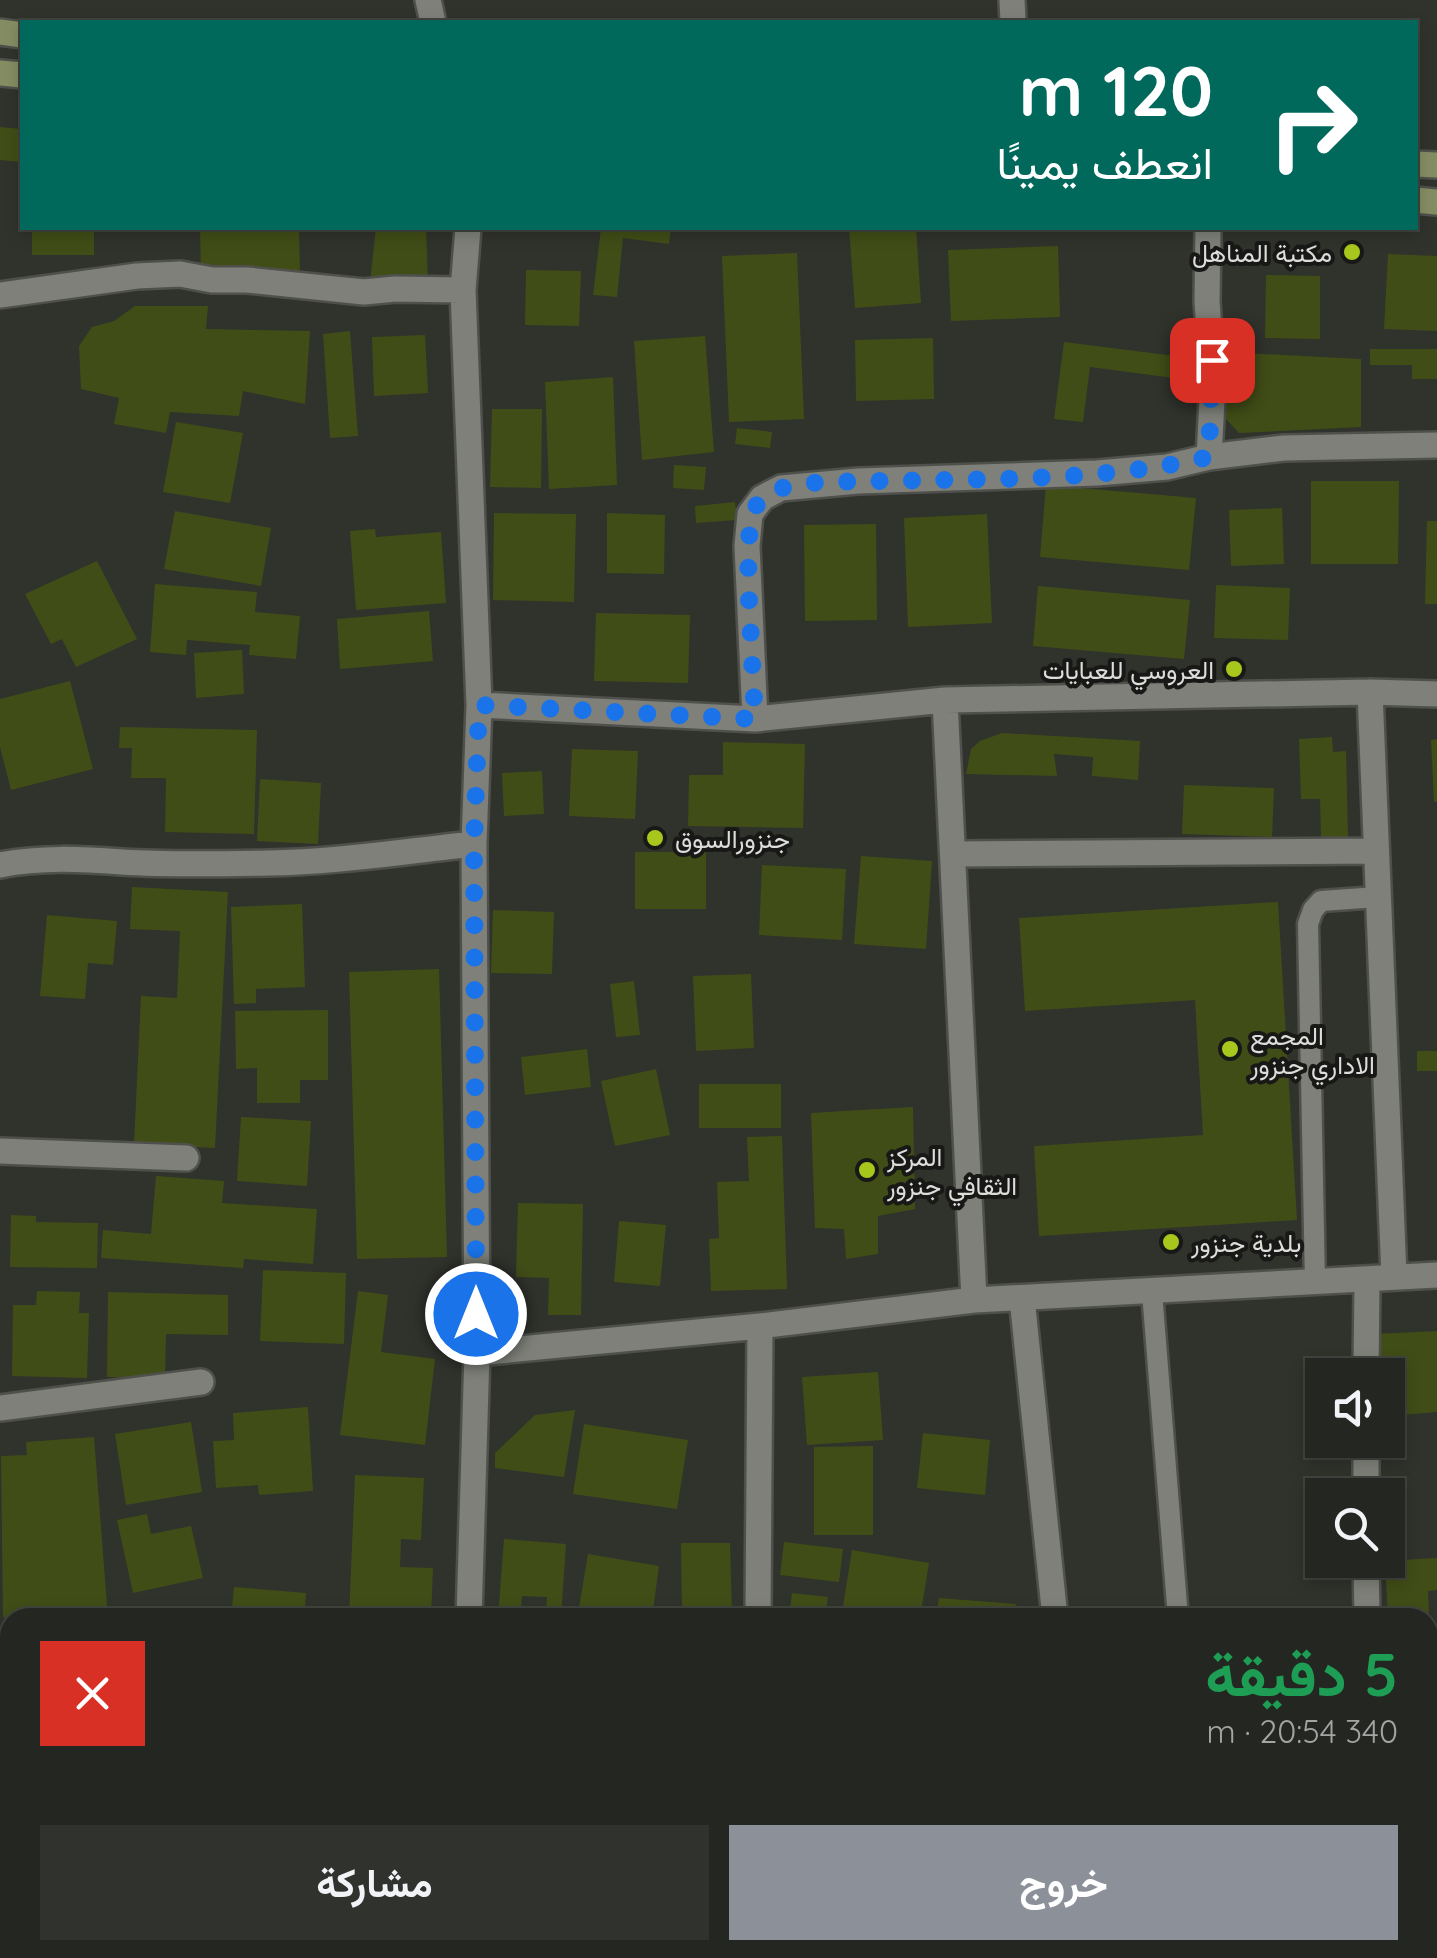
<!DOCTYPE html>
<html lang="ar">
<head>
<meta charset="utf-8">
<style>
  body { margin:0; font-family:Quicksand,Vazirmatn,sans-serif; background:#30322e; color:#f1f3f6; direction:rtl; height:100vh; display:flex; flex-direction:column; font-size:38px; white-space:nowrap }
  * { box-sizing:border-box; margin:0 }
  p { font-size:32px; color:#a3a5a5 }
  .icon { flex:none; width:55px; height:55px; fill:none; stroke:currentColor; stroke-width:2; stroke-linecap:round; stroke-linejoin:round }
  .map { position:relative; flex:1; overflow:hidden; direction:ltr }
  .sheet { position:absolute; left:0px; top:1608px; width:1438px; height:352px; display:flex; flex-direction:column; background:#242621; border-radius:30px 30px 0 0; box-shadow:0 5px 15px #0003,0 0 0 2px #41433f; direction:rtl }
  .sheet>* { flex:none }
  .hud { position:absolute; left:20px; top:20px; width:1398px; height:210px; border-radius:0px; box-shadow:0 5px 15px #0003,0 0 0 2px #41433f; direction:rtl; background:#00695c; color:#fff; overflow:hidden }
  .tools { position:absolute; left:1305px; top:1358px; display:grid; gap:20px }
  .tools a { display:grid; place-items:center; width:100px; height:100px; border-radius:0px; background:#242621; box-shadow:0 5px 15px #0003,0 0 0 2px #41433f; font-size:50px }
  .pin { position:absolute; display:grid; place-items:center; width:85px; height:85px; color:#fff; margin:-42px; border-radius:20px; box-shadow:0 5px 15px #0006 }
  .me { position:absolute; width:110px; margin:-55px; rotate:0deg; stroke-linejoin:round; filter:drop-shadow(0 0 8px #0008) }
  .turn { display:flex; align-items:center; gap:35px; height:210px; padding:0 40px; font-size:45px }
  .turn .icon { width:130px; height:130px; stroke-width:2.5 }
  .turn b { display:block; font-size:70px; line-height:85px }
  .round { display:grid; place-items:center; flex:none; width:105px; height:105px; border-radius:0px; background:#30322e }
  .overview { display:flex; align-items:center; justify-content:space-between; height:170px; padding:0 40px }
  h1 { font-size:60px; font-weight:700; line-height:75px; color:#1e9e55 }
  .cta { display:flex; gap:20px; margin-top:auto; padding:20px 40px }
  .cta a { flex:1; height:115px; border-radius:0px; background:#8c9099; color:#fff; font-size:40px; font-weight:700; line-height:115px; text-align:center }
  .cta a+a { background:#30322e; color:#f1f3f6 }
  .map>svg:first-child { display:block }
  .green { fill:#374019 }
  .building { fill:#414d17 }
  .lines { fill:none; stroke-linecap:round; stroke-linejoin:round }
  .lane-casing { stroke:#4f504c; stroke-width:25 }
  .street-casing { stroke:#4f504c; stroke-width:30 }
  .secondary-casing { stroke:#4f504c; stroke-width:30 }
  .lane { stroke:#7e8079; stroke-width:20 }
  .street { stroke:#7e8079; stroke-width:25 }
  .secondary { stroke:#848d62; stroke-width:25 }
  .route { stroke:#1a73e8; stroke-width:18; stroke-dasharray:0 32.4 }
  .poi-dot { fill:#a8c71c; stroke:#181916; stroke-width:4 }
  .labels { text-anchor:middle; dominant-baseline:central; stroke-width:8; stroke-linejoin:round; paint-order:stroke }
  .poi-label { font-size:25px; fill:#dddedb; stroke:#181916; text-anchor:start }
</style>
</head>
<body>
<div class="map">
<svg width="1437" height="1958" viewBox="0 0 1437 1958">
  <rect width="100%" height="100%" fill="#30322c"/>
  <!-- green -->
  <path class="green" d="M1022,1950H1367L1372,1958H1017Z"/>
  <!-- building -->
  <path class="building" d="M0,127L22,129V162L0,160Z
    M32,228H94V255H32Z
    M200,228H299L300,274L201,276Z
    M376,228H426L428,283L370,282Z
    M601,228H671L669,244L623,238L617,297L593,295Z
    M849,228H916L921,303L855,308Z
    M1058,246L1060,317L951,321L948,250Z
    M797,253L804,419L729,422L722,256Z
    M1388,254L1437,256V331L1384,329Z
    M526,270L581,271L579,326L525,325Z
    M1266,275L1320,276V339L1265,338Z
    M135,306H208L206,329L310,331L305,404L243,391L239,416L170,412L166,433L114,424L119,398L81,389L79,346L92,327L114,321Z
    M350,331L358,436L330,438L323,334Z
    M425,335L428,393L374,396L372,337Z
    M705,336L714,452L642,460L634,341Z
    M933,338L934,399L856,401L855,340Z
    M1064,342L1183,357L1181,379L1090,367L1083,422L1054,419Z
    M1370,349H1437V379H1412V365H1370Z
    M1224,352L1361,359V427L1239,433L1223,416Z
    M613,377L617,485L549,489L545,382Z
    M492,409H542L541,488L490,487Z
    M176,422L243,433L230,503L163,492Z
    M737,428L772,432L770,448L735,444Z
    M674,465L706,467L704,490L673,488Z
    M1311,481H1399L1398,564H1311Z
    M1046,485L1196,498L1189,570L1040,557Z
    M735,502L737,520L696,523L695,506Z
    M1282,508L1284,564L1231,566L1229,510Z
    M175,511L271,528L261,586L164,569Z
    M494,513L576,514L574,602L493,600Z
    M607,513L665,515L664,574L607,573Z
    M987,514L992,623L908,627L904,518Z
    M1427,521H1437V604H1425Z
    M876,524L877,620L805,621L804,525Z
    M375,529L376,537L441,532L446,603L356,610L350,531Z
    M97,561L137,639L76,667L62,639L51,644L25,594Z
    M155,584L257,592L255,612L300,616L296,659L249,655L250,645L187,640L186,655L150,652Z
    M1216,585L1290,588L1288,640L1214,638Z
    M1038,586L1190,600L1184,659L1033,646Z
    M429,611L433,661L340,669L337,619Z
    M596,613L690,615L688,683L594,681Z
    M242,650L244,694L196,698L194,653Z
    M70,681L93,769L11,790L0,747V699Z
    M120,727L257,730L254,834L165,832L166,778H131L132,748H119Z
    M1002,733L1140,741L1138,780L1092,776L1093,757L1054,754L1057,776L966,774L971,749L980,741Z
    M1332,737L1333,752L1346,751L1348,837H1321L1320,799H1301L1299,739Z
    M1437,739V802H1434L1431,740Z
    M723,742L805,744L803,828L688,826L689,775H723Z
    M572,749L638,751L635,819L569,816Z
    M542,771L544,814L504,816L502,773Z
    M260,779L321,783L318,844L257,841Z
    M1184,785L1274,788L1272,837L1182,834Z
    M635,852H706V909H635Z
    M861,856L932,861L926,949L854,944Z
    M762,865L846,869L842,940L759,935Z
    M132,887L228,892L215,1148L134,1144L141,996L177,998L180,931L130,929Z
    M1278,902L1297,1220L1039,1236L1034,1146L1203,1135L1195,1000L1025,1011L1019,918Z
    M302,904L305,987L256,989V1003L234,1004L231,907Z
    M493,910L554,912L552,974L491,973Z
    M47,915L117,921L113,965L88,963L85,999L40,996Z
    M439,969L447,1257L357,1259L349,972Z
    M751,974L754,1048L696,1051L693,976Z
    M634,981L640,1035L616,1037L610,984Z
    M328,1010V1080H300V1103H257V1068L236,1069L235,1011Z
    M587,1049L591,1087L525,1095L521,1057Z
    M1417,1051H1437V1071H1417Z
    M656,1069L670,1135L615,1146L601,1081Z
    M699,1084H781V1128H699Z
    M913,1107L915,1209L878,1216V1254L846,1259L844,1229L815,1228L811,1113Z
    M241,1117L311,1121L307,1186L237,1181Z
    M782,1136L787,1289L711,1291L709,1239L719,1238L717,1182L749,1181L747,1137Z
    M156,1176L224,1181L222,1203L317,1209L313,1264L244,1259L243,1268L101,1258L103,1230L151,1234Z
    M518,1203L583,1204L581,1315H548L549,1278L516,1277Z
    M11,1215L36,1216V1222L98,1223L97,1268L10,1267Z
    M619,1221L666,1225L660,1286L614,1282Z
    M263,1270L346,1273L344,1344L260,1341Z
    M37,1291L80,1292L79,1313H89L87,1378L12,1376L13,1305H36Z
    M358,1291L388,1295L381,1352L435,1359L425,1445L340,1435Z
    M108,1292L228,1295V1335L166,1334L165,1378L107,1377Z
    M1437,1331V1412L1388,1416V1375H1378L1375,1334Z
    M878,1372L883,1440L807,1445L802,1377Z
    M308,1407L313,1491L259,1495L258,1485L216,1488L213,1441L234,1440L233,1413Z
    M575,1410L564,1477L495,1468V1453L535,1415Z
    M191,1422L202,1492L126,1505L115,1434Z
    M584,1424L688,1440L677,1509L573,1494Z
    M923,1433L990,1440L985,1495L917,1488Z
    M94,1437L108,1618H10V1629L3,1616L1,1456L27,1455L26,1442Z
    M873,1446V1535H814V1447Z
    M355,1475L424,1478L421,1540L401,1539L400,1567L433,1568L431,1618H349Z
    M147,1514L151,1534L191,1526L203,1578L133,1593L117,1520Z
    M504,1539L566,1544L561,1618H545L547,1597L522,1596L520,1618H498Z
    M784,1542L843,1549L839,1582L780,1575Z
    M681,1543H730L732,1614L682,1615Z
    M852,1550L929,1563L920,1618H869L842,1613Z
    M588,1554L659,1566L652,1618L578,1614Z
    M1437,1558V1590L1428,1591L1429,1615L1388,1617L1385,1561Z
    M234,1587L306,1593L304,1618H231Z
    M792,1593L828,1597L825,1618H789Z
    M939,1598L1016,1604L1017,1618H936Z
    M60,1950H72L73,1958H28Z
    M150,1950H210L211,1958H152Z
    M243,1950H275V1951L246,1958Z
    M307,1950H409L411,1958H304L303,1951Z
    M472,1950H508L512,1958H472Z
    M553,1950H717L719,1958H554Z"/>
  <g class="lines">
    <!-- lane casing -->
    <g class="lane-casing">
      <path id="lane" d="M1315,1283L1308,924L1313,910L1321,901L1378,897
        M1152,1292L1178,1618"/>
    </g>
    <!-- street casing -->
    <g class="street-casing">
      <path id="street" d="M428,0L433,22
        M1012,0L1013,22
        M468,228L463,290L479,705L474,844L477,1353L469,1618
        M1208,228L1207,302L1213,381L1209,457
        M0,295L137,276L180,274L212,280H247L364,292L395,289L463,290
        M1370,692L1394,1276
        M945,700L974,1300
        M479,705L755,719L945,700L1370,692L1437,694
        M755,719L747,546L750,514L762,498L781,488L858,481L1097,473L1167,467L1209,457L1284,448L1437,445
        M953,854L1376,851
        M0,865C41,857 81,859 122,862C170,865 220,864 268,863C337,862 406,851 474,844
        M0,1151L186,1158
        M1022,1298L1055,1618
        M477,1353L760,1326L974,1300L1437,1275
        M1366,1375L1367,1281
        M0,1408L201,1382
        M1366,1495V1440
        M1366,1560L1367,1618
        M758,1618L760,1326
        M1428,1645H1437
        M0,1680L9,1819L0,1832
        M444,1958L445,1950
        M935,1958L937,1950"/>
    </g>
    <!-- secondary casing -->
    <g class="secondary-casing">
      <path id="secondary" d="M0,32L22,35
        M0,73L22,75
        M1415,164L1437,165
        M1415,200L1437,202
        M1428,1902L1437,1904
        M835,1958L886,1950
        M1414,1958L1415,1950"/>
    </g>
    <!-- lane -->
    <use href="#lane" class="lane"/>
    <!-- street -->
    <use href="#street" class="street"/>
    <!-- secondary -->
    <use href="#secondary" class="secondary"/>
  </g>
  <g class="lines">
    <!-- route -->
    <path class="route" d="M476,1314L474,844L479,705L755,719L748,579L750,514L762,498L782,488L808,483C937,477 1083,486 1209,457L1212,360"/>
  </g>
  <!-- markers -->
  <g class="poi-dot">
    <circle cx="1352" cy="252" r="10"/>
    <circle cx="1234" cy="669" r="10"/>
    <circle cx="655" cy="838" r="10"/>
    <circle cx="1230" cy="1049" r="10"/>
    <circle cx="867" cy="1170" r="10"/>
    <circle cx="1171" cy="1242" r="10"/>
  </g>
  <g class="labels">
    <!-- poi labels -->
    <g class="poi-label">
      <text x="1332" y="252" text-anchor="end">مكتبة المناهل</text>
      <text x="1214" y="669" text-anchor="end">العروسي للعبايات</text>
      <text x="675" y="838">جنزورالسوق</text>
      <text x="1250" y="1035">المجمع<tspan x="1250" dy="29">الاداري جنزور</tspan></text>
      <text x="887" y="1156">المركز<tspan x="887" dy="29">الثقافي جنزور</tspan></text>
      <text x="1191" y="1242">بلدية جنزور</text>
    </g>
  </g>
</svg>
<div class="tools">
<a><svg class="icon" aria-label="sound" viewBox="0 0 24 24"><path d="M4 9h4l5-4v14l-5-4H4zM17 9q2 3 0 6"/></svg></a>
<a><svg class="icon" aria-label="search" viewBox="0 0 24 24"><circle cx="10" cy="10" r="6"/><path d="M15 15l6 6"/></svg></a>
</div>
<div class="pin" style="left:1212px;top:360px;background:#d93025"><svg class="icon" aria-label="arrive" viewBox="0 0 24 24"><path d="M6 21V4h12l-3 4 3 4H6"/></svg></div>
<svg class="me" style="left:476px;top:1314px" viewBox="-20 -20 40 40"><circle r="17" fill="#1a73e8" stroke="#fff" stroke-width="3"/><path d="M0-11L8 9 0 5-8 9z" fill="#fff"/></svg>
<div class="hud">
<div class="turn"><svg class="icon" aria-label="right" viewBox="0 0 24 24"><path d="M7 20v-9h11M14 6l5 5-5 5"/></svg><div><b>120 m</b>انعطف يمينًا</div></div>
</div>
<section class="sheet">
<div class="overview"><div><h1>5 دقيقة</h1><p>340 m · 20:54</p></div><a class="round" style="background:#d93025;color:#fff"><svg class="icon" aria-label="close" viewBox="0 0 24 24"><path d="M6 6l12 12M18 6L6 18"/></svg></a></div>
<div class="cta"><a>خروج</a><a>مشاركة</a></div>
</section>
</div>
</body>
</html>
